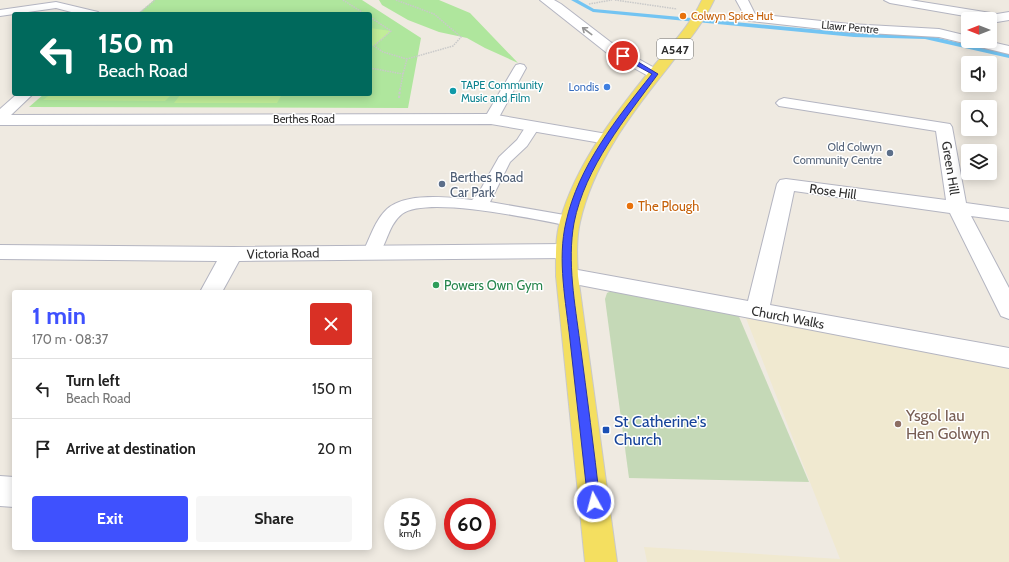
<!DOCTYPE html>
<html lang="en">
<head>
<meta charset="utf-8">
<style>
  body { margin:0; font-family:Cabin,sans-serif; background:#f6f6f6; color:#222; height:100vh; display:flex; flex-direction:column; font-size:15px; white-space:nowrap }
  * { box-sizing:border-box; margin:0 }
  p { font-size:13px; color:#767676 }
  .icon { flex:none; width:22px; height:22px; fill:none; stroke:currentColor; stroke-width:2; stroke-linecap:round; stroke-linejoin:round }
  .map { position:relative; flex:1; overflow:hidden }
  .details { position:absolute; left:12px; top:290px; width:360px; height:260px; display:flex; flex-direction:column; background:#fff; border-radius:4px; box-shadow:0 2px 10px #0003 }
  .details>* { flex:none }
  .guide { position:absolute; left:12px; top:12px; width:360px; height:84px; border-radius:4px; box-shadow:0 2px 10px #0003; background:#00695c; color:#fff; overflow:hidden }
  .needle { width:26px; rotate:270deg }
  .tools { position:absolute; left:961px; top:12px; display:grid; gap:8px }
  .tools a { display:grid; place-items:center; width:36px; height:36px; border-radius:4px; background:#fff; box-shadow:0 2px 10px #0003; font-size:20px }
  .speed { position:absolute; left:384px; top:498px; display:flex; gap:8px; font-size:20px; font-weight:700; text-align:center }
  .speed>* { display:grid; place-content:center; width:52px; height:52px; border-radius:50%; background:#fff; box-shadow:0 2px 10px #0003; line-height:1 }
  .speed small { font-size:10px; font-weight:400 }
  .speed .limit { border:6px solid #d22; background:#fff; color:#111 }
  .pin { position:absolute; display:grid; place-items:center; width:34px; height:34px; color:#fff; margin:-17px; border:2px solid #fff; border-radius:50%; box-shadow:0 1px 4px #0007 }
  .me { position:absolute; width:44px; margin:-22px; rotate:353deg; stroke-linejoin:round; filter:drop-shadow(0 0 3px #0008) }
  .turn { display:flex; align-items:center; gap:14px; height:84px; padding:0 20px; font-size:18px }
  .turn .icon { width:52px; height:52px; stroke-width:2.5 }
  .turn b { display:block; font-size:28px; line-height:34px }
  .round { display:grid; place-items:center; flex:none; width:42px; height:42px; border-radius:4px; background:#f6f6f6 }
  .overview { display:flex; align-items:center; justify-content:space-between; height:68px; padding:0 20px }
  h1 { font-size:24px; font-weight:700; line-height:30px; color:#3f51fe }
  .action { display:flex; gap:8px; margin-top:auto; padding:8px 20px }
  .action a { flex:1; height:46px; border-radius:4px; background:#3f51fe; color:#fff; font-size:16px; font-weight:700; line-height:46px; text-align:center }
  .action a+a { background:#f6f6f6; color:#222 }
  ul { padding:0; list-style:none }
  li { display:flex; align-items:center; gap:12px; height:60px; padding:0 20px; border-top:1px solid #e0e0e0 }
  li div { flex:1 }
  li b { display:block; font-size:15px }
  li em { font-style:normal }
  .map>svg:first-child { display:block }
  .education { fill:#f0e9d0 }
  .green { fill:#afe69d }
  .cemetery { fill:#c5d9b7 }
  .pitch { fill:#c1ed98 }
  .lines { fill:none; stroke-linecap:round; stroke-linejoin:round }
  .stream { fill:#73c4f2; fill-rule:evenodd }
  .lane-casing { stroke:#b4b5c1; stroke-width:2 }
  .street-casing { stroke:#b4b5c1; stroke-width:2 }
  .primary-casing { stroke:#c9c9c9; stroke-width:2 }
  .path-far1 { stroke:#c9c9c9; stroke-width:1.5; stroke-dasharray:1.5 1; stroke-linecap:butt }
  .path { stroke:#c9c9c9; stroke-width:2; stroke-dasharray:2.5 1.5; stroke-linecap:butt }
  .lane { fill:#fff; fill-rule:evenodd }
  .street { fill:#fff; fill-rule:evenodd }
  .primary { fill:#f4df60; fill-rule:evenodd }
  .oneway { stroke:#969696 }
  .route { fill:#3f51fe; stroke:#2935a5 }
  .food-dot { fill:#e8710a; stroke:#fff; stroke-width:1.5 }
  .shop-dot { fill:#3f7fe0; stroke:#fff; stroke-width:1.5 }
  .culture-dot { fill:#0f9aa8; stroke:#fff; stroke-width:1.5 }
  .service-dot { fill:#5c6f8a; stroke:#fff; stroke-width:1.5 }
  .leisure-dot { fill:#2e9e5b; stroke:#fff; stroke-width:1.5 }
  .education-dot { fill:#8d6e63; stroke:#fff; stroke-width:1.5 }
  .transit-dot { fill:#1a4fb4; stroke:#fff; stroke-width:1.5 }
  .labels { text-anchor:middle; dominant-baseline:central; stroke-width:3; stroke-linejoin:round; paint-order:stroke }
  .far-food-label { font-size:11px; fill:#c56008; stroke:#fff; text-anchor:start }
  .far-street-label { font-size:11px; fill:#2e2e2e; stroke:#fff }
  .far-culture-label { font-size:11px; fill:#0d838f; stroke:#fff; text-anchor:start }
  .far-shop-label { font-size:11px; fill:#366cbe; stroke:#fff; text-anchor:end }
  .far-service-label { font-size:11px; fill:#4e5e75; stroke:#fff; text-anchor:end }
  .shield { fill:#fff; stroke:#6d6d6d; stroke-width:1 }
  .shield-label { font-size:12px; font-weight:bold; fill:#2e2e2e }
  .street-label { font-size:13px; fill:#2e2e2e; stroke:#fff }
  .service-label { font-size:13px; fill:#4e5e75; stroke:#fff; text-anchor:start }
  .food-label { font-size:13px; fill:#c56008; stroke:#fff; text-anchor:start }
  .leisure-label { font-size:13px; fill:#27864d; stroke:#fff; text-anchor:start }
  .near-education-label { font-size:16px; fill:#785e54; stroke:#fff; text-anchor:start }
  .near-transit-label { font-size:16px; fill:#164399; stroke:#fff; text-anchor:start }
</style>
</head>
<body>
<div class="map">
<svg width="1009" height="562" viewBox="0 0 1009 562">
  <rect width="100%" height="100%" fill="#efeae1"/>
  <!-- education -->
  <path class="education" d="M742,308L1009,366V562H647L644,547L840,559Z"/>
  <!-- green -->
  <path class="green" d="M154,0H362L421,38L408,108L29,107L44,94H370V14H138Z
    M379,0H439L470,13L518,63L485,48L467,38L439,32L408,20L382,5Z"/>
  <!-- cemetery -->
  <path class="cemetery" d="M613,290L737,312L809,482L629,478L605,299L607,293Z"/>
  <!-- pitch -->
  <path class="pitch" d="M370,28L391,31L374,46L370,45Z
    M51,94H172L165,101L43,100Z
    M181,94H282L277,103H174Z"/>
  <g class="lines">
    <!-- stream -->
    <path class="stream" d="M571,0H578L594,9L854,33L925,35L1009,54V58L925,39L854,37L593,12Z"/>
    <!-- lane casing -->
    <g class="lane-casing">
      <path id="lane" d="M520,64L524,65L526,68L498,119L496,122H486L484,119L514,68L516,65Z
        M533,122L538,123L540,126L527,146L510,162L490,202L576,217L578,221L576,225L570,226C538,220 427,195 402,214C389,224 387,243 378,256L372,258L366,256L363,252C370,238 375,220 387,209C406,192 449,197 472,200L478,194L499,157L517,140L528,123Z"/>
    </g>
    <!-- street casing -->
    <g class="street-casing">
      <path id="street" d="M540,0H554L561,4L617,47L660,71L662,74L660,77L655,78L650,77L607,53Z
        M736,0H748L755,14L850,24L939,29L968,36V41H987L1009,46V54L939,37L850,32L751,21L747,20Z
        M884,0H910L997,14L1009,12V20L997,22L990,20V19H982L890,3Z
        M56,2L98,12L100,14H79L56,8L0,16V10Z
        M17,94H33L11,115L491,114L607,134L613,135L615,139L613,143L607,144L491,124L0,125V109Z
        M784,98L950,124L952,127L966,203L1009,209V221L971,216L1009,288V319L1001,316L950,213L794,191L770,305L1009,348V368L559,281L556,276L559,271L567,268L748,301L777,184L780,180L786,179L946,200L936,131L779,106L776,103L779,100Z
        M567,244L574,246L577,251L574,256L567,258L239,261L222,292H200L217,261L0,259V245L232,247Z
        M0,476L14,477V507L0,506Z"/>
    </g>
    <!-- primary casing -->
    <g class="primary-casing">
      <path id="primary" d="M702,0H714C702,26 683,47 666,70C630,115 593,164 580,222C576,239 577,258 578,276L617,562H585L556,276C556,258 555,239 560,221C576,164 615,114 652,68C670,46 690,26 702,0Z"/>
    </g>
    <!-- path-far1 -->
    <path class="path-far1" d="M343,0L365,14
      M396,0L434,14L461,37L453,46L407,59
      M615,0L677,9
      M589,4L612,0
      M138,14L155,0
      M370,17L391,31L374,46L383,52L407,59L403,74
      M370,68L403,74L400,90"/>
    <!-- path -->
    <path class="path" d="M399,98L400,89"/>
    <!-- lane -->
    <use href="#lane" class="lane"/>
    <!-- street -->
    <use href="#street" class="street"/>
    <!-- primary -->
    <use href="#primary" class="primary"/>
  </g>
  <!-- one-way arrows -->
  <defs><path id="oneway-shaft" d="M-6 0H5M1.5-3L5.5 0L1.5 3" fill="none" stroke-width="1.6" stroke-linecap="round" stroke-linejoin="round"/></defs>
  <use class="oneway" href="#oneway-shaft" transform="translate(587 31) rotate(-143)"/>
  <!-- route -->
  <path class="route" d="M621,54H625L658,74C626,118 585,167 574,223C567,262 575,304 580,343C587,396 594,449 600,502L599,507L594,509L590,507L588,502C582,448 576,394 570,340C566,302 557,260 566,222C578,167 617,118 652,74L621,57Z"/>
  <!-- markers -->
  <g class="food-dot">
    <circle cx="683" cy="16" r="4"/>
    <circle cx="630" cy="206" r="4"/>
  </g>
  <circle class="shop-dot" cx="607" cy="87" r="4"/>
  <circle class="culture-dot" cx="453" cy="91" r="4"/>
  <g class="service-dot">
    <circle cx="890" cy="153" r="4"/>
    <circle cx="442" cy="184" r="4"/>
  </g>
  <circle class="leisure-dot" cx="436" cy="285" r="4"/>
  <circle class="education-dot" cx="898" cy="424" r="4"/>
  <rect class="transit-dot" x="602" y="426" width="8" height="8" rx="2"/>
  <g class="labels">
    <!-- far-food labels -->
    <g class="far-food-label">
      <text x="691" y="16">Colwyn Spice Hut</text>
    </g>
    <!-- far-street labels -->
    <g class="far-street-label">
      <text transform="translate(850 27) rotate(5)">Llawr Pentre</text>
      <text x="304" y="119">Berthes Road</text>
    </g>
    <!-- far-culture labels -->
    <g class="far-culture-label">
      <text x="461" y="85">TAPE Community<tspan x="461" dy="13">Music and Film</tspan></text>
    </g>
    <!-- far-shop labels -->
    <g class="far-shop-label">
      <text x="599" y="87">Londis</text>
    </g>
    <!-- far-service labels -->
    <g class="far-service-label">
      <text x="882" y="147">Old Colwyn<tspan x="882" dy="13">Community Centre</tspan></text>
    </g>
    <!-- shield labels -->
    <rect class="shield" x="657" y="39" width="36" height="20" rx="3"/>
    <g class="shield-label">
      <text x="675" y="49">A547</text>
    </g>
    <!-- street labels -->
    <g class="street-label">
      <text transform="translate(951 168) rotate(81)">Green Hill</text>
      <text transform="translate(833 191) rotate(8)">Rose Hill</text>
      <text transform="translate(283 253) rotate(-1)">Victoria Road</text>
      <text transform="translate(788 317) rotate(11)">Church Walks</text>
    </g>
    <!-- service labels -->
    <g class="service-label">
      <text x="450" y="177">Berthes Road<tspan x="450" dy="15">Car Park</tspan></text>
    </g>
    <!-- food labels -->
    <g class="food-label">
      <text x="638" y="206">The Plough</text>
    </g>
    <!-- leisure labels -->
    <g class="leisure-label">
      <text x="444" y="285">Powers Own Gym</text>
    </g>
    <!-- near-education labels -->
    <g class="near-education-label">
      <text x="906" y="415">Ysgol Iau<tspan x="906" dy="18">Hen Golwyn</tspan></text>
    </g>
    <!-- near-transit labels -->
    <g class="near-transit-label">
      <text x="614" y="421">St Catherine's<tspan x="614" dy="18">Church</tspan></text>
    </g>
  </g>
</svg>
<div class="tools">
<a><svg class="needle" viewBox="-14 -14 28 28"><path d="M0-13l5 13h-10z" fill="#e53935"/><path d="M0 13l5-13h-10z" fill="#767676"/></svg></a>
<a><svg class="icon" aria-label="sound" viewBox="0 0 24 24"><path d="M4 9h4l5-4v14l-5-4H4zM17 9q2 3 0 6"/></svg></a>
<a><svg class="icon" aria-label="search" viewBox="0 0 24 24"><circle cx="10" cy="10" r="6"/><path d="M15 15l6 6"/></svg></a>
<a><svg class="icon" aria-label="layers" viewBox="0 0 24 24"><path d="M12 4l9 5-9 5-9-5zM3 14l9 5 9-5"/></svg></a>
</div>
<div class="speed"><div>55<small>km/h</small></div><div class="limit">60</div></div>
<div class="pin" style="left:623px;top:56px;background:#d93025"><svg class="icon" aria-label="arrive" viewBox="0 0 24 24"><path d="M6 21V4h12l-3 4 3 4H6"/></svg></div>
<svg class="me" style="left:594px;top:502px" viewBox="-20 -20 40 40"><circle r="17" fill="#3f51fe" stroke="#fff" stroke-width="3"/><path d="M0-11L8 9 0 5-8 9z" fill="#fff"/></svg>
<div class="guide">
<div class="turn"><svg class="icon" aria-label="left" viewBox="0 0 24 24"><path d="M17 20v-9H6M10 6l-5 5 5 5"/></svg><div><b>150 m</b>Beach Road</div></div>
</div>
<section class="details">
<div class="overview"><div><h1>1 min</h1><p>170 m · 08:37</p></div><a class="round" style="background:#d93025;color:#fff"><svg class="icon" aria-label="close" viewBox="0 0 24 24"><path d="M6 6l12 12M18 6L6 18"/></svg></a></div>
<ul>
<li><svg class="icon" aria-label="left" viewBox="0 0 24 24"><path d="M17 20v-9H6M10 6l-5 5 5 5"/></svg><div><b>Turn left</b><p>Beach Road</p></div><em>150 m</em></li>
<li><svg class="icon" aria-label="arrive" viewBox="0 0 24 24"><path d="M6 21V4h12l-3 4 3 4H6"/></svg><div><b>Arrive at destination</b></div><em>20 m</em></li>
</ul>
<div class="action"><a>Exit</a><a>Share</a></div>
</section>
</div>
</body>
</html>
